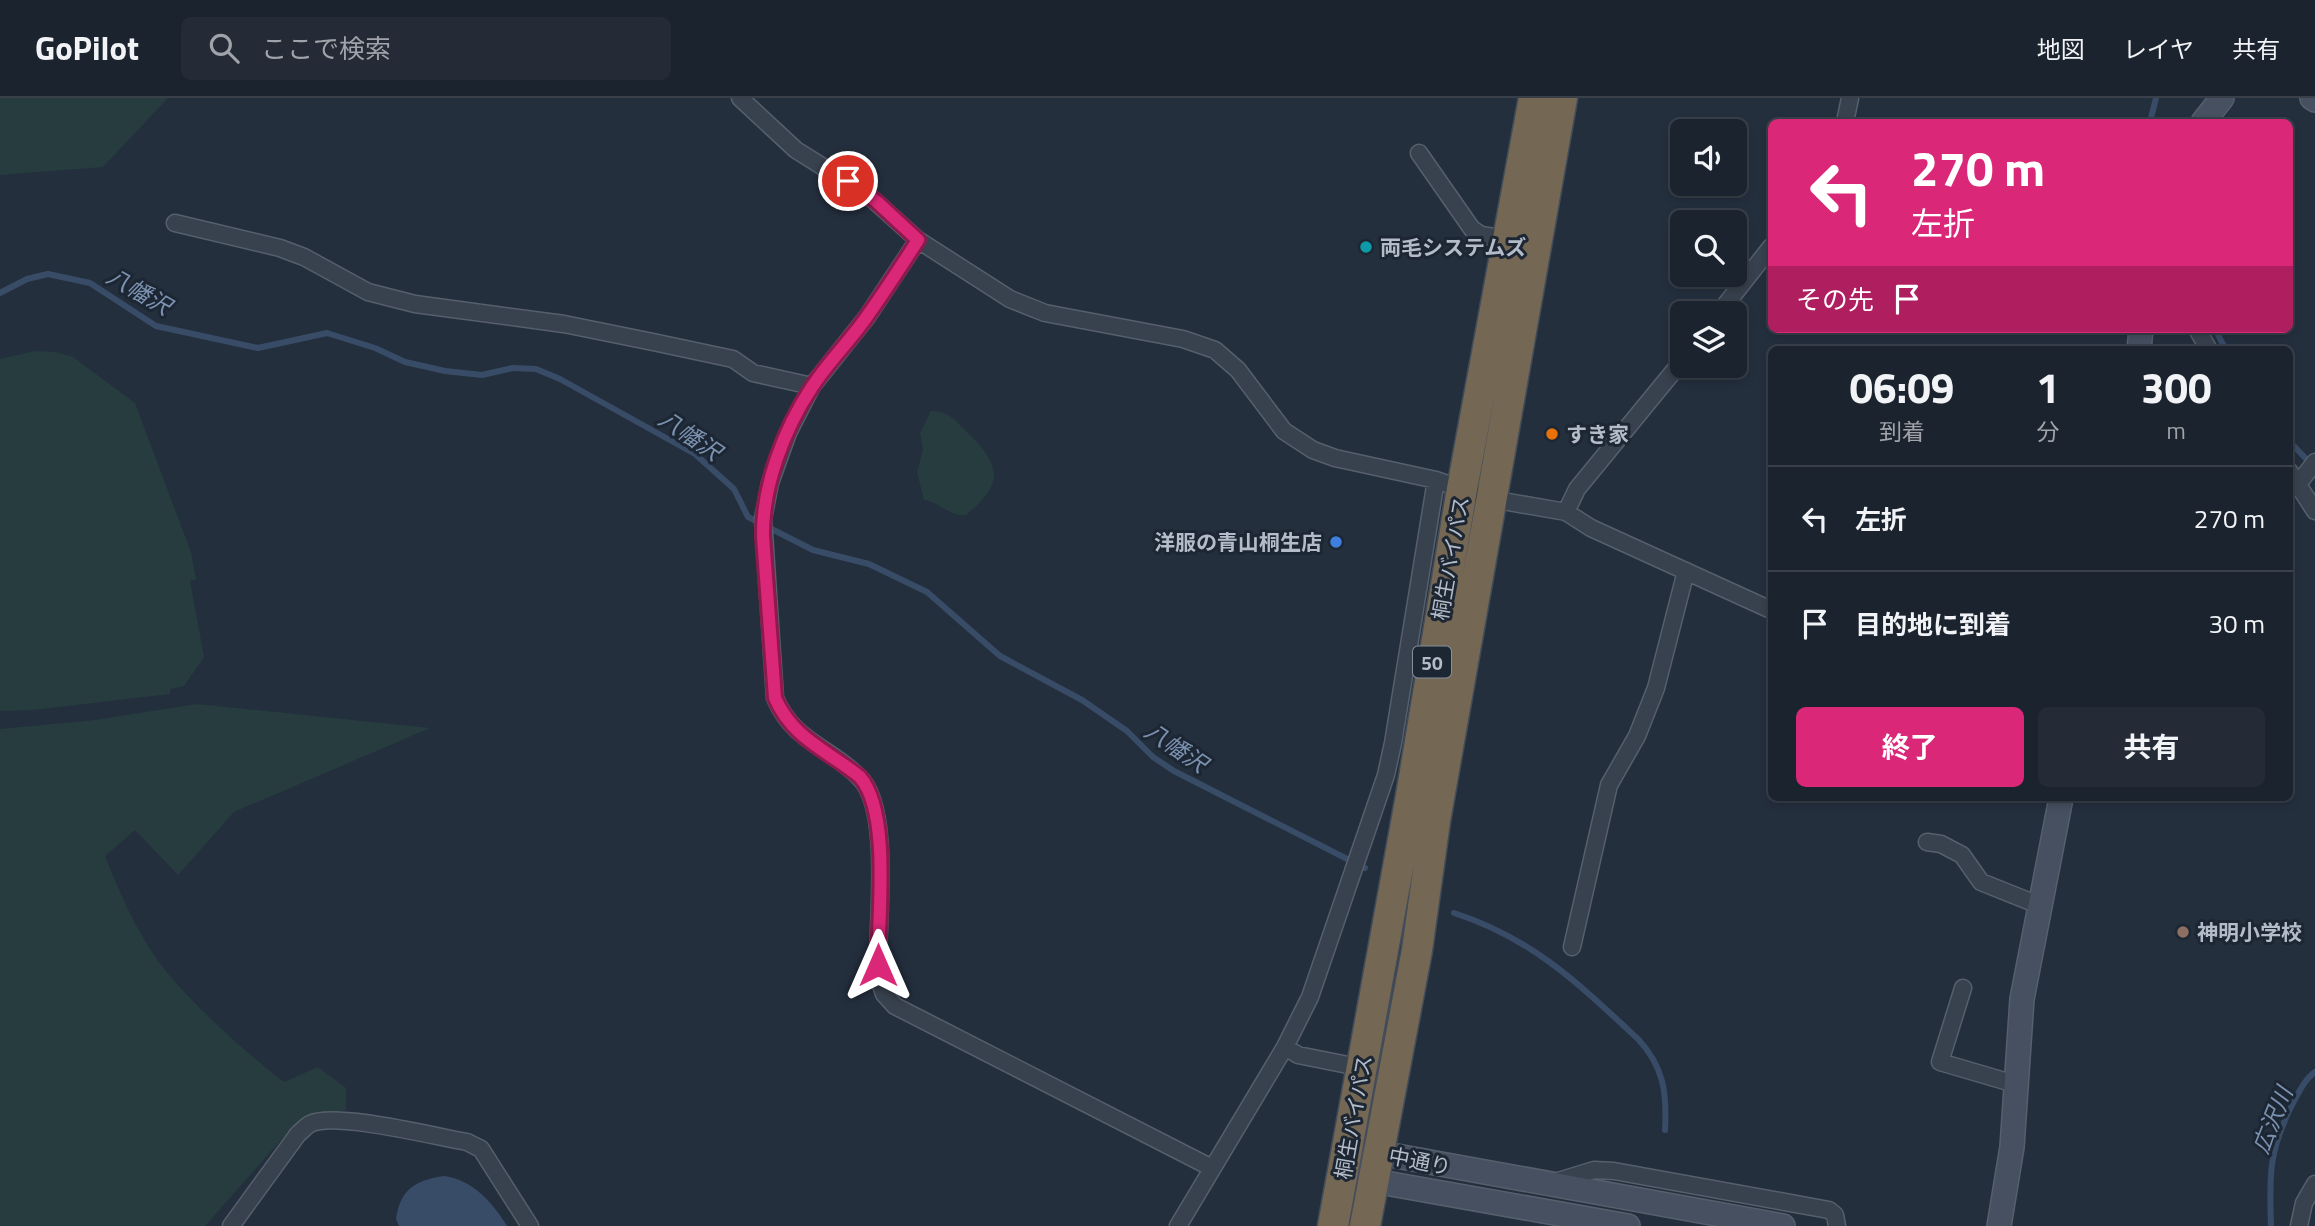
<!DOCTYPE html>
<html lang="ja">
<head>
<meta charset="utf-8">
<style>
  body { margin:0; font-family:"Titillium Web","Noto Sans JP",sans-serif; background:#242b36; color:#f1f3f6; height:100vh; display:flex; flex-direction:column; font-size:26px; white-space:nowrap }
  * { box-sizing:border-box; margin:0 }
  p { font-size:23px; color:#a0a4aa }
  .icon { flex:none; width:38px; height:38px; fill:none; stroke:currentColor; stroke-width:2; stroke-linecap:round; stroke-linejoin:round }
  .map { position:relative; flex:1; overflow:hidden }
  .side { position:absolute; left:1768px; top:248px; width:525px; height:455px; display:flex; flex-direction:column; background:#1b232e; border-radius:10px; box-shadow:0 4px 10px #0003,0 0 0 2px #39404a }
  .side>* { flex:none }
  .top-card { position:absolute; left:1768px; top:21px; width:525px; height:214px; border-radius:10px; box-shadow:0 4px 10px #0003,0 0 0 2px #39404a; background:#db2777; color:#fff; overflow:hidden }
  .buttons { position:absolute; left:1670px; top:21px; display:grid; gap:14px }
  .buttons a { display:grid; place-items:center; width:77px; height:77px; border-radius:10px; background:#1b232e; box-shadow:0 4px 10px #0003,0 0 0 2px #39404a; font-size:35px }
  .pin { position:absolute; display:grid; place-items:center; width:60px; height:60px; color:#fff; margin:-30px; border:4px solid #fff; border-radius:50%; box-shadow:0 2px 7px #0007 }
  .me { position:absolute; width:77px; margin:-38px; rotate:0deg; stroke-linejoin:round; filter:drop-shadow(0 0 5px #0008) }
  .turn { display:flex; align-items:center; gap:24px; height:147px; padding:0 28px; font-size:32px }
  .turn .icon { width:91px; height:91px; stroke-width:2.5 }
  .turn b { display:block; font-size:49px; line-height:60px }
  .then { display:flex; align-items:center; height:66px; padding:0 28px; background:#0003; gap:14px; font-size:26px }
  .eta { display:flex; justify-content:space-evenly; align-items:center; height:119px; text-align:center }
  .eta b { font-size:42px; font-weight:700; line-height:49px }
  .cta { display:flex; gap:14px; margin-top:auto; padding:14px 28px }
  .cta a { flex:1; height:80px; border-radius:10px; background:#db2777; color:#fff; font-size:28px; font-weight:700; line-height:80px; text-align:center }
  .cta a+a { background:#242b36; color:#f1f3f6 }
  ul { padding:0; list-style:none }
  li { display:flex; align-items:center; gap:21px; height:105px; padding:0 28px; border-top:2px solid #39404a }
  li div { flex:1 }
  li b { display:block; font-size:26px }
  li em { font-style:normal }
  header { display:flex; align-items:center; gap:42px; box-sizing:border-box; height:98px; padding:0 35px; background:#1b232e; border-bottom:2px solid #39404a }
  header strong { font-size:33px }
  nav { display:flex; gap:38px; margin-inline-start:auto; font-size:24px }
  .search { width:490px; height:63px; background:#242b36; display:flex; align-items:center; gap:18px; box-sizing:border-box; padding:0 24px; border-radius:10px; color:#a0a4aa; font-size:26px }
  .map>svg:first-child { display:block }
  .green { fill:#263c3f }
  .water { fill:#394c67 }
  .lines { fill:none; stroke-linecap:round; stroke-linejoin:round }
  .stream { stroke:#394c67; stroke-width:6 }
  .street-casing { stroke:#565f6c; stroke-width:19 }
  .secondary-casing { stroke:#565f6c; stroke-width:26 }
  .highway-casing { stroke:#434c59; stroke-width:33 }
  .street { stroke:#38414e; stroke-width:16 }
  .secondary { stroke:#465061; stroke-width:23 }
  .highway { stroke:#746855; stroke-width:30 }
  .route-casing { stroke:#8e194d; stroke-width:18 }
  .route { stroke:#db2777; stroke-width:12 }
  .culture-dot { fill:#0f9aa8; stroke:#1d2633; stroke-width:2.5 }
  .food-dot { fill:#e8710a; stroke:#1d2633; stroke-width:2.5 }
  .shop-dot { fill:#3f7fe0; stroke:#1d2633; stroke-width:2.5 }
  .education-dot { fill:#8d6e63; stroke:#1d2633; stroke-width:2.5 }
  .labels { text-anchor:middle; dominant-baseline:central; stroke-width:6; stroke-linejoin:round; paint-order:stroke }
  .shield { fill:#1d2633; stroke:#878f9c; stroke-width:2 }
  .shield-label { font-size:19px; font-weight:bold; fill:#b4bcc9 }
  .poi-label { font-size:21px; font-weight:bold; fill:#b4bcc9; stroke:#1d2633; text-anchor:start }
  .street-label { font-size:21px; fill:#b4bcc9; stroke:#1d2633 }
  .water-label { font-size:23px; font-style:italic; fill:#7c92b1; stroke:#1d2633 }
</style>
</head>
<body>
<header>
<strong>GoPilot</strong>
<div class="search"><svg class="icon" aria-label="search" viewBox="0 0 24 24"><circle cx="10" cy="10" r="6"/><path d="M15 15l6 6"/></svg>ここで検索</div>
<nav><a>地図</a><a>レイヤ</a><a>共有</a></nav>
</header>
<div class="map">
<svg width="2315" height="1128" viewBox="0 0 2315 1128">
  <rect width="100%" height="100%" fill="#242f3e"/>
  <!-- green -->
  <path class="green" d="M0,0H168L103,69L0,77Z
    M35,253L55,254L73,259L135,305L191,454L196,482L190,483L204,559L184,588L170,591V596L33,612L0,613V261Z
    M931,313C949,313 955,322 967,334C1001,367 1005,385 966,417C951,419 939,404 924,402L917,374L923,352L920,335Z
    M197,606L430,630L234,714L178,777L135,732L105,758C119,793 136,833 159,864C184,899 249,958 284,984L318,969L346,990V1012L296,1025L205,1128H0V631L95,622Z"/>
  <!-- water -->
  <path class="water" d="M444,1078C473,1082 492,1104 507,1128H399L396,1121C400,1091 416,1082 444,1078Z"/>
  <g class="lines">
    <!-- stream -->
    <path class="stream" d="M2150,24L2156,0
      M0,195L27,181L48,176L90,185L156,228L258,250L327,235L375,250L405,264L445,273L482,277L513,270L536,271L560,281L695,356L734,391L748,419L813,452L869,466L927,494L1000,558L1082,602L1127,633L1153,659L1174,673L1365,770
      M2215,231L2226,252
      M2289,343L2312,367
      M1454,815C1532,840 1579,886 1638,941C1664,969 1667,995 1665,1032
      M2271,1128C2269,1076 2269,1052 2293,1005C2299,994 2305,981 2315,974"/>
    <!-- street casing -->
    <g class="street-casing">
      <path id="street" d="M740,0L796,52L868,97L918,142L1010,201L1045,215L1183,241L1215,252L1238,272L1284,333L1313,352L1335,360L1436,382L1491,401L1566,414L1591,430L1771,512
        M1845,24L1850,0
        M1419,55L1472,131L1481,137L1507,141
        M175,125L280,150L304,159L368,194L415,206L564,226L653,244L733,261L753,275L812,288
        M918,142L867,219L812,288L788,335L770,385L763,421L775,600C794,644 828,648 859,679C893,711 876,831 878,878L884,896L895,908L1212,1070
        M1719,215L1771,149
        M2197,231L2209,252
        M2289,373L2315,413
        M2298,386L2315,364
        M1566,414L1577,391L1682,263
        M1927,744L1941,746L1962,757L1981,784L2041,808
        M1572,849L1609,687L1637,638L1656,590L1686,473
        M1963,890L1940,964L2015,986
        M1285,949L1298,957L1363,970
        M1552,1085L1594,1072L1614,1073L1829,1112L1835,1117L1837,1128
        M231,1128L298,1036C302,1033 306,1028 310,1026C334,1013 437,1039 467,1044L481,1051L530,1128
        M1178,1128L1285,949L1310,899L1386,677L1393,645L1436,382
        M2299,1128L2304,1105L2315,1086"/>
    </g>
    <!-- secondary casing -->
    <g class="secondary-casing">
      <path id="secondary" d="M2312,0L2315,2
        M2203,24L2222,0
        M2139,252L2141,231
        M1345,1062L1380,1055L1783,1128
        M1362,1074L1374,1083L1628,1128
        M1999,1128L2012,1049L2022,901L2061,700"/>
    </g>
    <!-- highway casing -->
    <g class="highway-casing">
      <path id="highway" d="M1333,1128L1411,698L1462,391L1534,0
        M1365,1128L1417,852L1435,723L1562,0"/>
    </g>
    <!-- street -->
    <use href="#street" class="street"/>
    <!-- secondary -->
    <use href="#secondary" class="secondary"/>
    <!-- highway -->
    <use href="#highway" class="highway"/>
  </g>
  <g class="lines">
    <!-- route casing -->
    <g class="route-casing">
      <path id="route" d="M848,83L877,104L918,142C902,167 885,193 868,217C851,242 828,264 812,289C784,331 762,389 763,439L775,600C793,641 827,652 860,679C891,715 878,819 878,867"/>
    </g>
    <!-- route -->
    <use href="#route" class="route"/>
  </g>
  <!-- markers -->
  <circle class="culture-dot" cx="1366" cy="149" r="7"/>
  <circle class="food-dot" cx="1552" cy="336" r="7"/>
  <circle class="shop-dot" cx="1336" cy="444" r="7"/>
  <circle class="education-dot" cx="2183" cy="834" r="7"/>
  <g class="labels">
    <!-- shield labels -->
    <rect class="shield" x="1413" y="548.5" width="38" height="31" rx="5"/>
    <g class="shield-label">
      <text x="1432" y="564">50</text>
    </g>
    <!-- poi labels -->
    <g class="poi-label">
      <text x="1380" y="149">両毛システムズ</text>
      <text x="1566" y="336">すき家</text>
      <text x="1322" y="444" text-anchor="end">洋服の青山桐生店</text>
      <text x="2197" y="834">神明小学校</text>
    </g>
    <!-- street labels -->
    <g class="street-label">
      <text transform="translate(1450 460) rotate(-80)">桐生バイパス</text>
      <text transform="translate(1353 1019) rotate(-80)">桐生バイパス</text>
      <text transform="translate(1420 1063) rotate(11)">中通り</text>
    </g>
    <!-- water labels -->
    <g class="water-label">
      <text transform="translate(139 193) rotate(30)">八幡沢</text>
      <text transform="translate(690 337) rotate(34)">八幡沢</text>
      <text transform="translate(1176 649) rotate(34)">八幡沢</text>
      <text transform="translate(2272 1022) rotate(-68)">広沢川</text>
    </g>
  </g>
</svg>
<div class="buttons">
<a><svg class="icon" aria-label="sound" viewBox="0 0 24 24"><path d="M4 9h4l5-4v14l-5-4H4zM17 9q2 3 0 6"/></svg></a>
<a><svg class="icon" aria-label="search" viewBox="0 0 24 24"><circle cx="10" cy="10" r="6"/><path d="M15 15l6 6"/></svg></a>
<a><svg class="icon" aria-label="layers" viewBox="0 0 24 24"><path d="M12 4l9 5-9 5-9-5zM3 14l9 5 9-5"/></svg></a>
</div>
<div class="pin" style="left:848px;top:83px;background:#d93025"><svg class="icon" aria-label="arrive" viewBox="0 0 24 24"><path d="M6 21V4h12l-3 4 3 4H6"/></svg></div>
<svg class="me" style="left:878px;top:867px" viewBox="-20 -20 40 40"><path d="M0-17L14 15 0 8-14 15z" fill="#db2777" stroke="#fff" stroke-width="4"/></svg>
<div class="top-card">
<div class="turn"><svg class="icon" aria-label="left" viewBox="0 0 24 24"><path d="M17 20v-9H6M10 6l-5 5 5 5"/></svg><div><b>270 m</b>左折</div></div>
<div class="then">その先<svg class="icon" aria-label="arrive" viewBox="0 0 24 24"><path d="M6 21V4h12l-3 4 3 4H6"/></svg></div>
</div>
<section class="side">
<div class="eta">
<div><b>06:09</b><p>到着</p></div>
<div><b>1</b><p>分</p></div>
<div><b>300</b><p>m</p></div>
</div>
<ul>
<li><svg class="icon" aria-label="left" viewBox="0 0 24 24"><path d="M17 20v-9H6M10 6l-5 5 5 5"/></svg><div><b>左折</b></div><em>270 m</em></li>
<li><svg class="icon" aria-label="arrive" viewBox="0 0 24 24"><path d="M6 21V4h12l-3 4 3 4H6"/></svg><div><b>目的地に到着</b></div><em>30 m</em></li>
</ul>
<div class="cta"><a>終了</a><a>共有</a></div>
</section>
</div>
</body>
</html>
